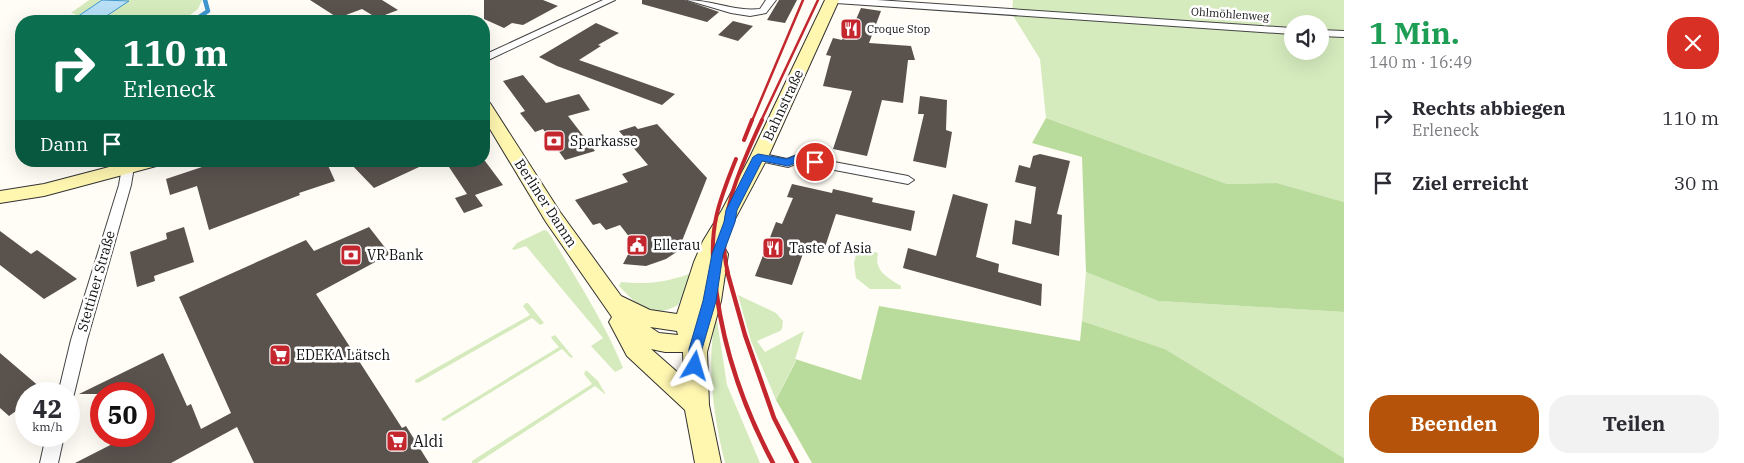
<!DOCTYPE html>
<html lang="de">
<head>
<meta charset="utf-8">
<style>
  body { margin:0; font-family:"IBM Plex Serif",serif; background:#f2f2f3; color:#2b2b33; height:100vh; display:flex; flex-direction:column; font-size:19px; white-space:nowrap }
  * { box-sizing:border-box; margin:0 }
  p { font-size:16px; color:#7c7c81 }
  .icon { flex:none; width:28px; height:28px; fill:none; stroke:currentColor; stroke-width:2; stroke-linecap:round; stroke-linejoin:round }
  .map { position:relative; flex:1; overflow:hidden }
  .sheet { display:flex; flex-direction:column; background:#fff; width:400px }
  .sheet>* { flex:none }
  .hud { position:absolute; left:15px; top:15px; width:475px; height:152px; border-radius:20px; box-shadow:0 5px 20px #0002; background:#0b6e4f; color:#fff; overflow:hidden }
  .fabs { position:absolute; left:1284px; top:15px; display:grid; gap:10px }
  .fabs a { display:grid; place-items:center; width:45px; height:45px; border-radius:50%; background:#fff; box-shadow:0 5px 20px #0002; font-size:25px }
  .speed { position:absolute; left:15px; top:382px; display:flex; gap:10px; font-size:25px; font-weight:700; text-align:center }
  .speed>* { display:grid; place-content:center; width:65px; height:65px; border-radius:50%; background:#fff; box-shadow:0 5px 20px #0002; line-height:1 }
  .speed small { font-size:12px; font-weight:400 }
  .speed .limit { border:8px solid #d22; background:#fff; color:#111 }
  .pin { position:absolute; display:grid; place-items:center; width:42px; height:42px; color:#fff; margin:-21px; border:2px solid #fff; border-radius:50%; box-shadow:0 1px 5px #0007 }
  .me { position:absolute; width:55px; margin:-28px; rotate:7deg; stroke-linejoin:round; filter:drop-shadow(0 0 4px #0008) }
  .turn { display:flex; align-items:center; gap:18px; height:105px; padding:0 25px; font-size:22px }
  .turn .icon { width:65px; height:65px; stroke-width:2.5 }
  .turn b { display:block; font-size:35px; line-height:42px }
  .then { display:flex; align-items:center; height:48px; padding:0 25px; background:#0003; gap:10px; font-size:19px }
  .round { display:grid; place-items:center; flex:none; width:52px; height:52px; border-radius:20px; background:#f2f2f3 }
  .overview { display:flex; align-items:center; justify-content:space-between; height:85px; padding:0 25px }
  h1 { font-size:30px; font-weight:700; line-height:38px; color:#1e9e55 }
  .button { display:flex; gap:10px; margin-top:auto; padding:10px 25px }
  .button a { flex:1; height:58px; border-radius:20px; background:#b45309; color:#fff; font-size:20px; font-weight:700; line-height:58px; text-align:center }
  .button a+a { background:#f2f2f3; color:#2b2b33 }
  ul { padding:0; list-style:none }
  li { display:flex; align-items:center; gap:15px; height:65px; padding:0 25px }
  li div { flex:1 }
  li b { display:block; font-size:19px }
  li em { font-style:normal }
  main { display:flex; flex:1; min-height:0 }
  .map>svg:first-child { display:block }
  .green { fill:#d5ebbd; fill-rule:evenodd }
  .forest { fill:#b9dc9c }
  .water { fill:#b9e0f7; stroke:#3f96cf }
  .lines { fill:none; stroke-linecap:round; stroke-linejoin:round }
  .stream { stroke:#3f96cf; stroke-width:4.5 }
  .building { fill:#5a524d }
  .street-casing { stroke:#444; stroke-width:2 }
  .secondary-casing { stroke:#333; stroke-width:2 }
  .street { fill:#fff; fill-rule:evenodd }
  .secondary { fill:#fff6b0; fill-rule:evenodd }
  .rail-far2 { stroke:#c4262e; stroke-width:2.5 }
  .rail-far1 { stroke:#c4262e; stroke-width:4 }
  .rail { stroke:#c4262e; stroke-width:4.5 }
  .route { fill:#1a73e8; stroke:#114b97 }
  .labels { text-anchor:middle; dominant-baseline:central; stroke-width:5; stroke-linejoin:round; paint-order:stroke }
  .far-street-label { font-size:11px; fill:#111; stroke:#fff }
  .far-poi-label { font-size:11px; fill:#111; stroke:#fff; text-anchor:start }
  .street-label { font-size:14px; fill:#111; stroke:#fff }
  .poi-label { font-size:14px; fill:#111; stroke:#fff; text-anchor:start }
  .near-poi-label { font-size:16px; fill:#111; stroke:#fff; text-anchor:start }
</style>
</head>
<body>
<main>
<div class="map">
<svg width="1344" height="463" viewBox="0 0 1344 463">
  <rect width="100%" height="100%" fill="#fffdf5"/>
  <!-- green -->
  <path class="green" d="M89,0H202L198,9L182,21H65L76,14L71,13Z
    M1013,0H1344V202L1277,183L1227,184L1046,118L1040,59L1012,14ZM1292,24H1320V51H1292Z
    M544,230L547,231L551,236C576,279 604,321 623,368L615,372L591,346L603,338L526,246L514,250L512,249L517,243Z
    M858,247L878,253C874,271 887,277 901,286V289H870L856,278L854,263Z
    M694,272L678,305C651,320 637,305 619,286L621,282C647,285 669,282 694,272Z
    M1086,272L1158,301L1344,312V458L1165,349L1082,321Z
    M738,295L776,313L783,321L782,329L780,331L757,341L765,352L804,331L795,359L796,360L776,400L751,341Z
    M526,303H528L544,323L540,325L532,318L418,383L415,382V380L530,315L523,306Z
    M716,314L727,385L760,463H725C713,414 706,364 716,314Z
    M555,335L573,357L571,358L562,349L444,421L442,420L441,419L559,347L552,339L551,337Z
    M586,370L598,381L606,395L595,386L477,463H472V461L592,384L584,374Z"/>
  <!-- forest -->
  <path class="forest" d="M1046,118L1227,184L1277,183L1344,202V312L1158,301L1086,272L1082,157L1032,143Z
    M879,306L1080,341L1082,321L1165,349L1344,458V463H812L776,400L796,361L795,359L861,380Z"/>
  <!-- water -->
  <path class="water" d="M102,0L129,1L99,21H71Z"/>
  <g class="lines">
    <!-- stream -->
    <path class="stream" d="M193,21L208,11L205,0"/>
  </g>
  <!-- building -->
  <path class="building" d="M310,0H382L398,10L377,18L362,9L338,18Z
    M484,0H543L558,6L523,25L512,23L504,28L484,19Z
    M642,0H685L719,12L707,22L642,4Z
    M779,0H797L785,23L767,20Z
    M861,8L881,11L869,43L911,46L915,60H908L903,103L882,100L867,156L833,149L852,91L823,86L831,56L826,55L833,38L842,40L849,24H854Z
    M733,21L753,26L738,41L718,35Z
    M596,23L619,33L598,45L601,46L579,60L675,94L662,105L557,66L539,57Z
    M523,75L546,103L579,94L590,110L568,116L595,151L565,160L543,129L535,132L520,113L525,111L503,81Z
    M920,96L947,100L946,130L952,132L946,168L913,161L924,114H918Z
    M657,124L707,178L678,251L666,259L646,266L623,264L634,243L620,225L606,230L600,223L593,225L575,200L628,182L622,174L648,165L619,131L635,126L638,129Z
    M1040,154L1070,161L1057,214L1062,215L1059,256L1012,244L1015,220L1031,224L1036,187L1015,182L1019,165L1030,168L1033,156Z
    M220,161H326L335,181L299,193L300,195L209,230L197,186L170,195L166,179Z
    M348,161H432L374,188Z
    M445,161H485L503,185L475,195L483,206L464,213L455,198L467,194Z
    M792,184L832,193L833,189L873,198L872,202L915,211L911,231L836,214L824,250L806,245L792,285L755,276L776,222L782,224L793,198L787,197Z
    M953,194L988,204L976,257L999,264L998,272L1042,284L1041,306L903,268L908,248L936,256Z
    M184,227L194,262L154,276L155,281L137,287L130,252L167,239L166,233Z
    M369,227L390,254L316,294L402,428L406,426L429,463H254L237,427L171,463H75L128,436H144V394H79L163,353L187,406L191,404L201,429L231,413L179,297L306,240L314,251Z
    M0,231L31,254L37,250L77,279L44,299L0,265Z
    M0,353L48,394H26V404L9,416L0,408Z"/>
  <g class="lines">
    <!-- street casing -->
    <g class="street-casing">
      <path id="street" d="M603,0H615L484,62V55Z
        M687,0C712,0 735,12 760,9L766,0H776L766,13L750,16L731,13Z
        M831,0H877L1292,28V34L836,3Z
        M1320,30L1344,31V37L1320,36Z
        M759,153L787,159L797,155L908,176L914,180L908,184L798,163L788,167L755,160L753,157L755,154Z
        M123,161H135L131,185L87,340L74,394L72,399L69,400V394H58L71,340L119,185Z
        M46,436H64L58,463H40Z"/>
    </g>
    <!-- secondary casing -->
    <g class="secondary-casing">
      <path id="secondary" d="M825,0H839L768,157L720,247L725,249L728,254L721,301L707,352L709,405L721,463H695L685,410L627,356L609,322L612,317L546,222L484,119V101L490,103L560,212L621,296L650,310L677,314L694,262L703,241L722,210L750,157ZM650,327L677,331L678,335L659,333ZM651,349L665,352H683L684,378Z
        M132,161H163L160,165L44,196L0,203V191L44,184Z"/>
    </g>
    <!-- street -->
    <use href="#street" class="street"/>
    <!-- secondary -->
    <use href="#secondary" class="secondary"/>
    <!-- rail-far2 -->
    <path class="rail-far2" d="M752,121L803,0
      M761,121L818,0"/>
    <!-- rail-far1 -->
    <path class="rail-far1" d="M744,140L752,120
      M714,273C709,227 719,201 736,159
      M728,273C714,223 741,165 762,120"/>
    <!-- rail -->
    <path class="rail" d="M714,271C720,340 741,403 773,463
      M727,271L745,335L774,418L797,463"/>
  </g>
  <!-- route -->
  <path class="route" d="M758,154L787,159L797,155L819,160L820,162L815,165L798,162L788,166L762,161L737,210L735,222L723,254L716,301L702,349L701,366L699,370L695,371L690,370L688,366L689,349L703,301L712,254L724,222L726,210L753,157Z"/>
  <!-- icons -->
  <defs>
    <g id="restaurant-square" transform="scale(1.125)"><rect x="-9" y="-9" width="18" height="18" rx="4" fill="#c4262e" stroke="#fff"/><path d="M-5-6h1v4h1v-4h1v4h1v-4h1v5L-1.5 .5V6h-2V.5L-5-1ZM5-6V6H3V1.5H1.5Q1.5-4 5-6Z" fill="#fff"/></g>
    <g id="bank-square" transform="scale(1.125)"><rect x="-9" y="-9" width="18" height="18" rx="4" fill="#c4262e" stroke="#fff"/><path d="M-6-4H6V4H-6ZM0-2.3a2.3 2.3 0 1 0 0 4.6a2.3 2.3 0 1 0 0-4.6Z" fill="#fff"/></g>
    <g id="civic-square" transform="scale(1.125)"><rect x="-9" y="-9" width="18" height="18" rx="4" fill="#c4262e" stroke="#fff"/><path d="M-.6-6.5H3V-4.5H.6V-3L4-1V1h2V6H-6V1h2V-1L-.6-3ZM-1.2 2.5V6h2.4V2.5Z" fill="#fff"/></g>
    <g id="supermarket-square" transform="scale(1.125)"><rect x="-9" y="-9" width="18" height="18" rx="4" fill="#c4262e" stroke="#fff"/><path d="M-6-5.5h2.5l.6 2H6L4.5 2H-2.5L-4.4-4H-6ZM-1.5 3.2a1.3 1.3 0 1 0 .1 0ZM3 3.2a1.3 1.3 0 1 0 .1 0Z" fill="#fff"/></g>
  </defs>
  <g fill-rule="evenodd">
    <use href="#restaurant-square" x="851" y="29"/>
    <use href="#bank-square" x="554" y="141"/>
    <use href="#civic-square" x="637" y="245"/>
    <use href="#restaurant-square" x="773" y="248"/>
    <use href="#bank-square" x="351" y="255"/>
    <use href="#supermarket-square" x="280" y="355"/>
    <use href="#supermarket-square" x="397" y="441"/>
  </g>
  <g class="labels">
    <!-- far-street labels -->
    <g class="far-street-label">
      <text transform="translate(1230 14) rotate(4)">Ohlmöhlenweg</text>
    </g>
    <!-- far-poi labels -->
    <g class="far-poi-label">
      <text x="867" y="29">Croque Stop</text>
    </g>
    <!-- street labels -->
    <g class="street-label">
      <text transform="translate(783 105) rotate(-65)">Bahnstraße</text>
      <text transform="translate(546 203) rotate(57)">Berliner Damm</text>
      <text transform="translate(96 281) rotate(-74)">Stettiner Straße</text>
    </g>
    <!-- poi labels -->
    <g class="poi-label">
      <text x="570" y="141">Sparkasse</text>
      <text x="653" y="245">Ellerau</text>
      <text x="789" y="248">Taste of Asia</text>
      <text x="367" y="255">VR Bank</text>
      <text x="296" y="355">EDEKA Lätsch</text>
    </g>
    <!-- near-poi labels -->
    <g class="near-poi-label">
      <text x="413" y="441">Aldi</text>
    </g>
  </g>
</svg>
<div class="fabs">
<a><svg class="icon" aria-label="sound" viewBox="0 0 24 24"><path d="M4 9h4l5-4v14l-5-4H4zM17 9q2 3 0 6"/></svg></a>
</div>
<div class="speed"><div>42<small>km/h</small></div><div class="limit">50</div></div>
<div class="pin" style="left:815px;top:162px;background:#d93025"><svg class="icon" aria-label="arrive" viewBox="0 0 24 24"><path d="M6 21V4h12l-3 4 3 4H6"/></svg></div>
<svg class="me" style="left:695px;top:366px" viewBox="-20 -20 40 40"><path d="M0-17L14 15 0 8-14 15z" fill="#1a73e8" stroke="#fff" stroke-width="4"/></svg>
<div class="hud">
<div class="turn"><svg class="icon" aria-label="right" viewBox="0 0 24 24"><path d="M7 20v-9h11M14 6l5 5-5 5"/></svg><div><b>110 m</b>Erleneck</div></div>
<div class="then">Dann<svg class="icon" aria-label="arrive" viewBox="0 0 24 24"><path d="M6 21V4h12l-3 4 3 4H6"/></svg></div>
</div>
</div>
<section class="sheet">
<div class="overview"><div><h1>1 Min.</h1><p>140 m · 16:49</p></div><a class="round" style="background:#d93025;color:#fff"><svg class="icon" aria-label="close" viewBox="0 0 24 24"><path d="M6 6l12 12M18 6L6 18"/></svg></a></div>
<ul>
<li><svg class="icon" aria-label="right" viewBox="0 0 24 24"><path d="M7 20v-9h11M14 6l5 5-5 5"/></svg><div><b>Rechts abbiegen</b><p>Erleneck</p></div><em>110 m</em></li>
<li><svg class="icon" aria-label="arrive" viewBox="0 0 24 24"><path d="M6 21V4h12l-3 4 3 4H6"/></svg><div><b>Ziel erreicht</b></div><em>30 m</em></li>
</ul>
<div class="button"><a>Beenden</a><a>Teilen</a></div>
</section>
</main>
</body>
</html>
